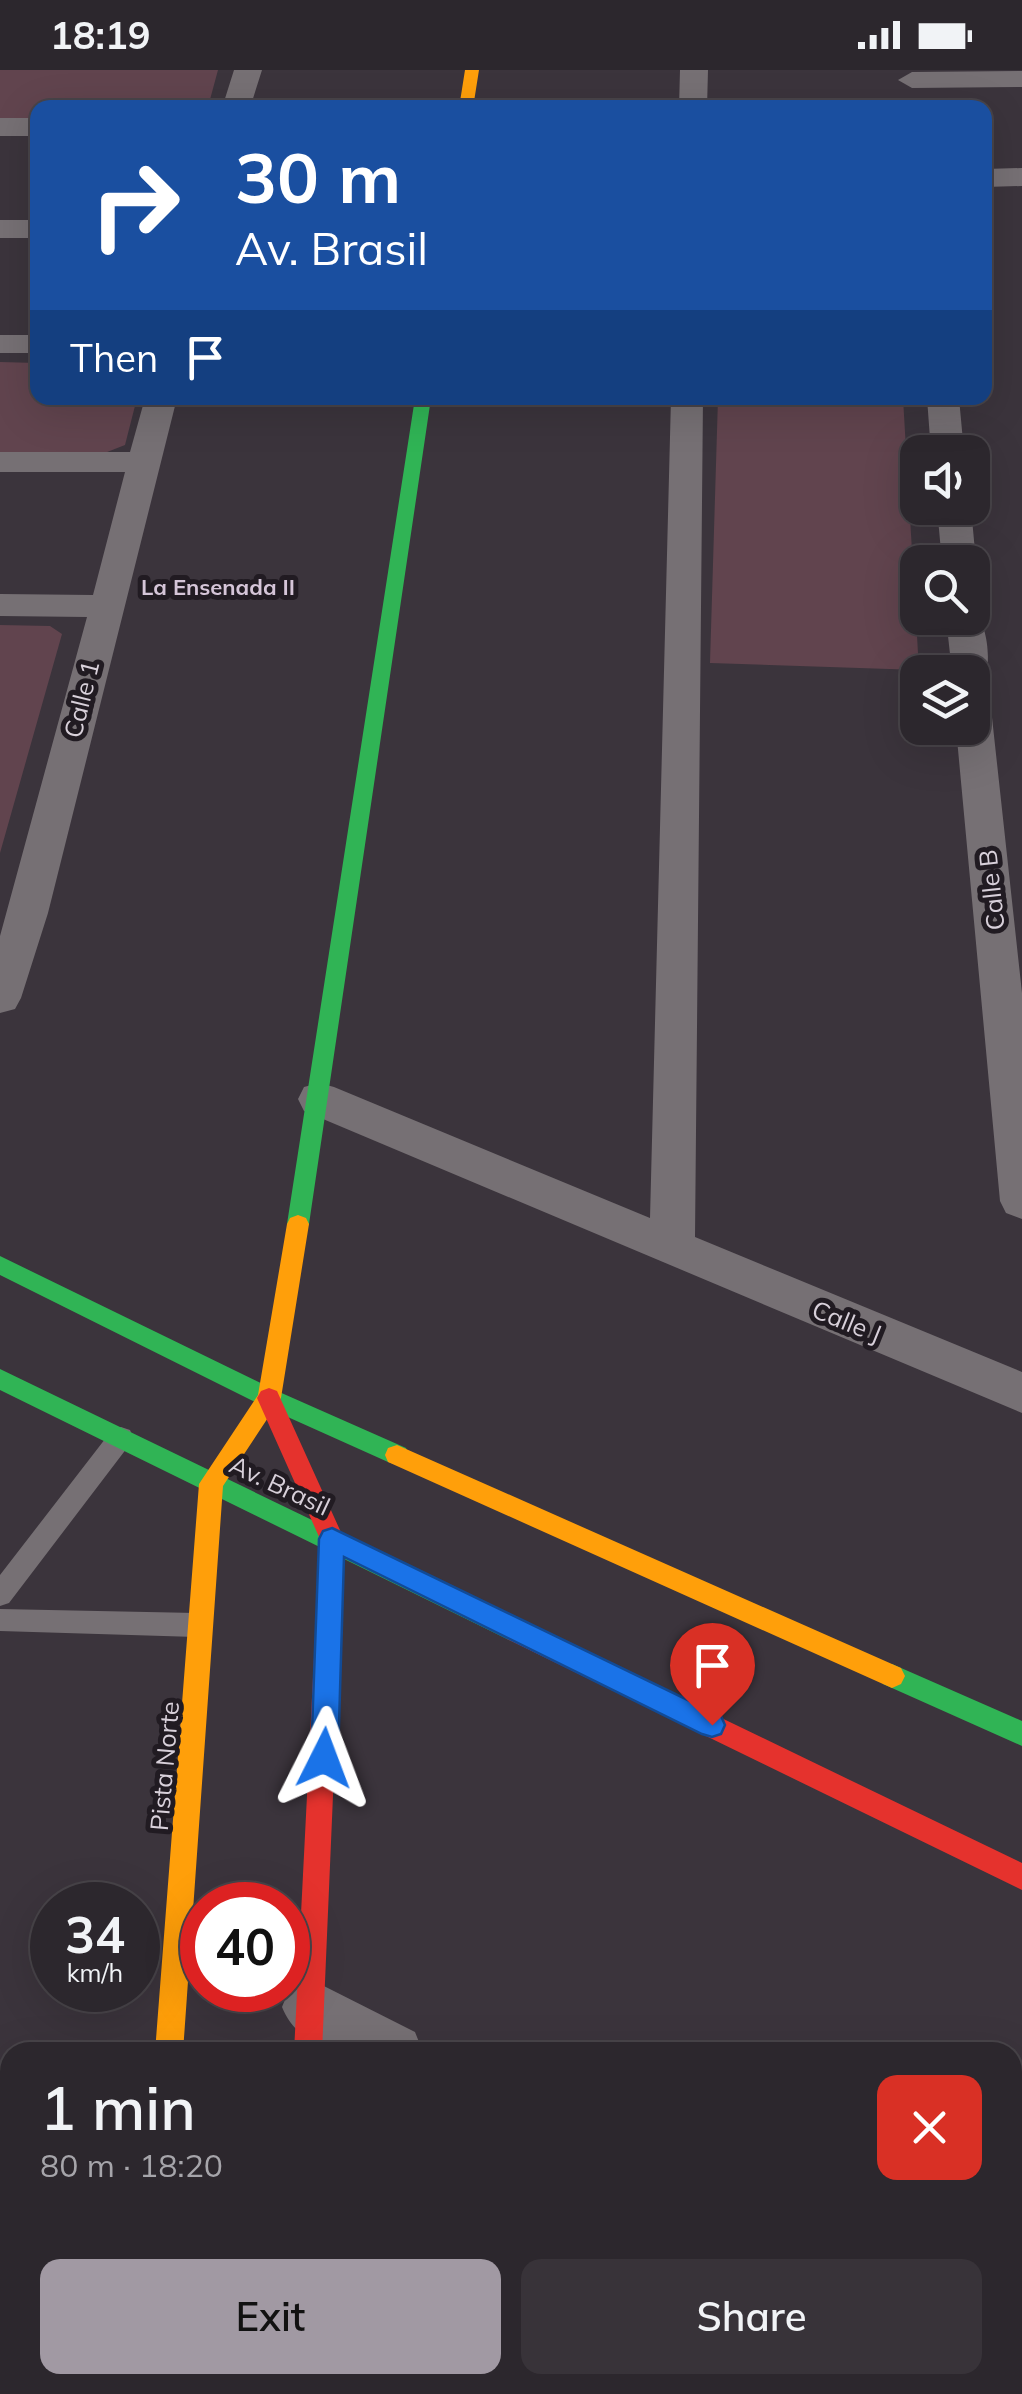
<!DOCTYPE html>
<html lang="en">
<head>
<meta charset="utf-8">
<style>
  body { margin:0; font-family:Mulish,sans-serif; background:#383339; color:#f1f3f6; height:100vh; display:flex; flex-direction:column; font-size:38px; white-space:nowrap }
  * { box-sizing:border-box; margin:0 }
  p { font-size:32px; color:#a6a5aa }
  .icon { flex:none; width:55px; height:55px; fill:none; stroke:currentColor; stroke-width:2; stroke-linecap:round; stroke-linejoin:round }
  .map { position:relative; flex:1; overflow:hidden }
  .drawer { position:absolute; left:0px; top:1972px; width:1022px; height:352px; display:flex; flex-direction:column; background:#2c272d; border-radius:30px 30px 0 0; box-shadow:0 10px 40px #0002,0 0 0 2px #484449 }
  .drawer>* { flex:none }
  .banner { position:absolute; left:30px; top:30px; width:962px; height:305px; border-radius:20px; box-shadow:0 10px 40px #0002,0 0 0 2px #484449; background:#1a4fa0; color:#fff; overflow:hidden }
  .fabs { position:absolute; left:900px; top:365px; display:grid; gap:20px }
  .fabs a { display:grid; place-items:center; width:90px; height:90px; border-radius:20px; background:#2c272d; box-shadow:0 10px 40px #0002,0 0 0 2px #484449; font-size:50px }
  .speed { position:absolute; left:30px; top:1812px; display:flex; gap:20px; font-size:50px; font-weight:700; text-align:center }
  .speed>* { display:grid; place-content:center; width:130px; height:130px; border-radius:50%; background:#2c272d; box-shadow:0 10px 40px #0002,0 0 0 2px #484449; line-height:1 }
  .speed small { font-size:25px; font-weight:400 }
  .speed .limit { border:15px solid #d22; background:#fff; color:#111 }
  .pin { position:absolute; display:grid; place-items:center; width:85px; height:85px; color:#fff; margin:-102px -42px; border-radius:50% 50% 50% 0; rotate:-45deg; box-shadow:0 0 10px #0007 }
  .pin .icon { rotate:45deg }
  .me { position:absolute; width:110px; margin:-55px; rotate:3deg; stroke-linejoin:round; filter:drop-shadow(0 0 8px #0008) }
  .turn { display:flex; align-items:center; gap:35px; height:210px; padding:0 40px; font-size:45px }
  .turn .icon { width:130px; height:130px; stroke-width:2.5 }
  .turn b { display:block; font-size:70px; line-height:85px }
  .then { display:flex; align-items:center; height:95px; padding:0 40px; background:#0003; gap:20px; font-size:38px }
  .round { display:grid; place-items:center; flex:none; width:105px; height:105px; border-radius:20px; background:#383339 }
  .summary { display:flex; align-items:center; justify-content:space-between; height:170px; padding:0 40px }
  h1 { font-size:60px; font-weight:600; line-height:75px }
  .cta { display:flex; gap:20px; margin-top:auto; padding:20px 40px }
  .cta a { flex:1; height:115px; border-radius:20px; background:#a199a3; color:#111; font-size:40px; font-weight:600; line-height:115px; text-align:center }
  .cta a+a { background:#383339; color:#f1f3f6 }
  .status { display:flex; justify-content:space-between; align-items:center; height:70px; padding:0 50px; background:#2c272d; direction:ltr }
  .status svg { height:28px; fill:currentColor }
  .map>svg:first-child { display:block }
  .green { fill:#61444e }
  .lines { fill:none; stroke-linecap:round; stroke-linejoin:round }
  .lane { fill:#767074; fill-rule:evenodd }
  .street { fill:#767074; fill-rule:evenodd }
  .fast { fill:#30b455; fill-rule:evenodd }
  .slow { fill:#ff9f0a; fill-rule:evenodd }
  .jam { fill:#e5322d; fill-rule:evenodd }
  .route { fill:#1a73e8; stroke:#114b97; stroke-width:2.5 }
  .labels { text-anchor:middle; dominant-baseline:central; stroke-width:10; stroke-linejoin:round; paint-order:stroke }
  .far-neighbourhood-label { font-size:22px; font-weight:bold; fill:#d5c5d8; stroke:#211b22 }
  .street-label { font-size:25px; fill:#d8d0da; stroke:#211b22 }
</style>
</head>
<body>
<div class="status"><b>18:19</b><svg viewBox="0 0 49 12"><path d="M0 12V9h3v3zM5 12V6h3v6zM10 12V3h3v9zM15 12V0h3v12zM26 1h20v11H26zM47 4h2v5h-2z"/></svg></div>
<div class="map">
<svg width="1022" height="2324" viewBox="0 0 1022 2324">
  <rect width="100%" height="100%" fill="#3b343c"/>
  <!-- green -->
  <path class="green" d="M0,0H218L208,37L38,38L37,52H0Z
    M0,292L37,293L38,328H137L125,375L102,384L0,383Z
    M718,328H903L919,600L710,593Z
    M0,555L50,556L62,564L0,783Z"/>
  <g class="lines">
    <!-- lane -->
    <path class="lane" d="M121,1357L130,1360L133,1367L130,1374L9,1533L0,1536V1505L112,1360Z
      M0,1539L196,1543L205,1547L209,1555L205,1563L196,1567L0,1561Z"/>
    <!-- street -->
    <path class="street" d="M234,0H262L250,38H222Z
      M680,0H708L707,38H679Z
      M1022,1V17L912,18L898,10L912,2Z
      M0,48H38V66H0Z
      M1022,98V116L985,117V99Z
      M0,150H38V168H0Z
      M0,265H38V283H0Z
      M145,328H177L48,843L21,928L15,939L0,943V866L87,547L0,546V524L93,525L125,402H0V382H130Z
      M671,328H703L695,1167L1022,1302V1343L304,1041L298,1029L304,1017L319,1013L334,1017L650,1148Z
      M927,328H959L964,382H931Z
      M937,438H971L976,492L972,498V492H942Z
      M972,539C987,549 993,595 983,610L972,613V602H952L946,548H972Z
      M972,617L985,620L990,629L1022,923V1149L1006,1143L1000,1131L956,658H972Z
      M310,1909L415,1962L423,1982C374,1982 304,1992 282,1937L290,1917Z
      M1012,2285L1022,2289V2324H982L978,2315H1012Z
      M761,2315H823L824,2324H762Z"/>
    <!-- fast -->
    <path class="fast" d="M415,328H431L309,1154L306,1160H290L287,1154Z
      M0,1186L277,1321L406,1378L409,1385L406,1392L397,1395L388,1392L261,1335L0,1205Z
      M0,1299L525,1553L529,1561L525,1569L516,1573L507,1569L0,1320Z
      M892,1594L1022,1651V1676L883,1614L879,1606L883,1598Z
      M281,2315H313V2324H281Z"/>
    <!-- slow -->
    <path class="slow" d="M465,0H479L473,38H459Z
      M298,1145L306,1148L309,1154L281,1328L223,1416L183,1982H155L199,1414L258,1325L287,1154L290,1148Z
      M397,1375L901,1598L905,1606L901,1614L892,1618L883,1614L388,1392L385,1385L388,1378Z
      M126,2315H158V2324H126Z"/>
    <!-- jam -->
    <path class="jam" d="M269,1318L277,1321L344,1469L322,1982H294L320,1469L257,1328L261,1321Z
      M516,1549L1022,1793V1820L507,1569L503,1561L507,1553Z"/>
  </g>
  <!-- route -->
  <path class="route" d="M332,1458L721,1646L725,1655L721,1664L712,1667L702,1664L344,1487L338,1688L334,1697L324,1700L315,1697L311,1688L319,1469L323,1461Z"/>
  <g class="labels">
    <!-- far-neighbourhood labels -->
    <g class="far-neighbourhood-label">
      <text x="218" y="517">La Ensenada II</text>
    </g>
    <!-- street labels -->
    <g class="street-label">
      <text transform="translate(81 629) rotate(-76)">Calle 1</text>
      <text transform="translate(991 820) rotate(-96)">Calle B</text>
      <text transform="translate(847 1251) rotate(22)">Calle J</text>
      <text transform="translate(280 1415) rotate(25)">Av. Brasil</text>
      <text transform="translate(164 1696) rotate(-85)">Pista Norte</text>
    </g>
  </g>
</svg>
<div class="fabs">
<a><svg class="icon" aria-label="sound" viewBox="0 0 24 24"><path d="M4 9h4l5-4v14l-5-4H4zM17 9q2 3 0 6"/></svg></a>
<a><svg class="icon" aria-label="search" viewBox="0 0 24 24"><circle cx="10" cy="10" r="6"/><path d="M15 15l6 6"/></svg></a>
<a><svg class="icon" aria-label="layers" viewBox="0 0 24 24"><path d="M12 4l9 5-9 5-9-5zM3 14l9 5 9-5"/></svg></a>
</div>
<div class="speed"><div>34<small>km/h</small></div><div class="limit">40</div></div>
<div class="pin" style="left:712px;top:1655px;background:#d93025"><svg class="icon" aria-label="arrive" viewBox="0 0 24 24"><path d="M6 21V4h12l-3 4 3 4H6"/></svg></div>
<svg class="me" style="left:324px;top:1688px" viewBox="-20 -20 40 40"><path d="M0-17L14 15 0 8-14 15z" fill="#1a73e8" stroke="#fff" stroke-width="4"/></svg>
<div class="banner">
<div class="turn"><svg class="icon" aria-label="right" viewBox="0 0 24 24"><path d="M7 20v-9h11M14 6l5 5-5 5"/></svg><div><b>30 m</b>Av. Brasil</div></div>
<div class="then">Then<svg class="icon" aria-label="arrive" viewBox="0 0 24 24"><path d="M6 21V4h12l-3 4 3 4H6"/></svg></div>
</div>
<section class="drawer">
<div class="summary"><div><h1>1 min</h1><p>80 m · 18:20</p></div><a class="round" style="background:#d93025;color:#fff"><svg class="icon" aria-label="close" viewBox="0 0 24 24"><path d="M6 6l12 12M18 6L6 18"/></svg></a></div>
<div class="cta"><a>Exit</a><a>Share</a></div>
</section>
</div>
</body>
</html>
